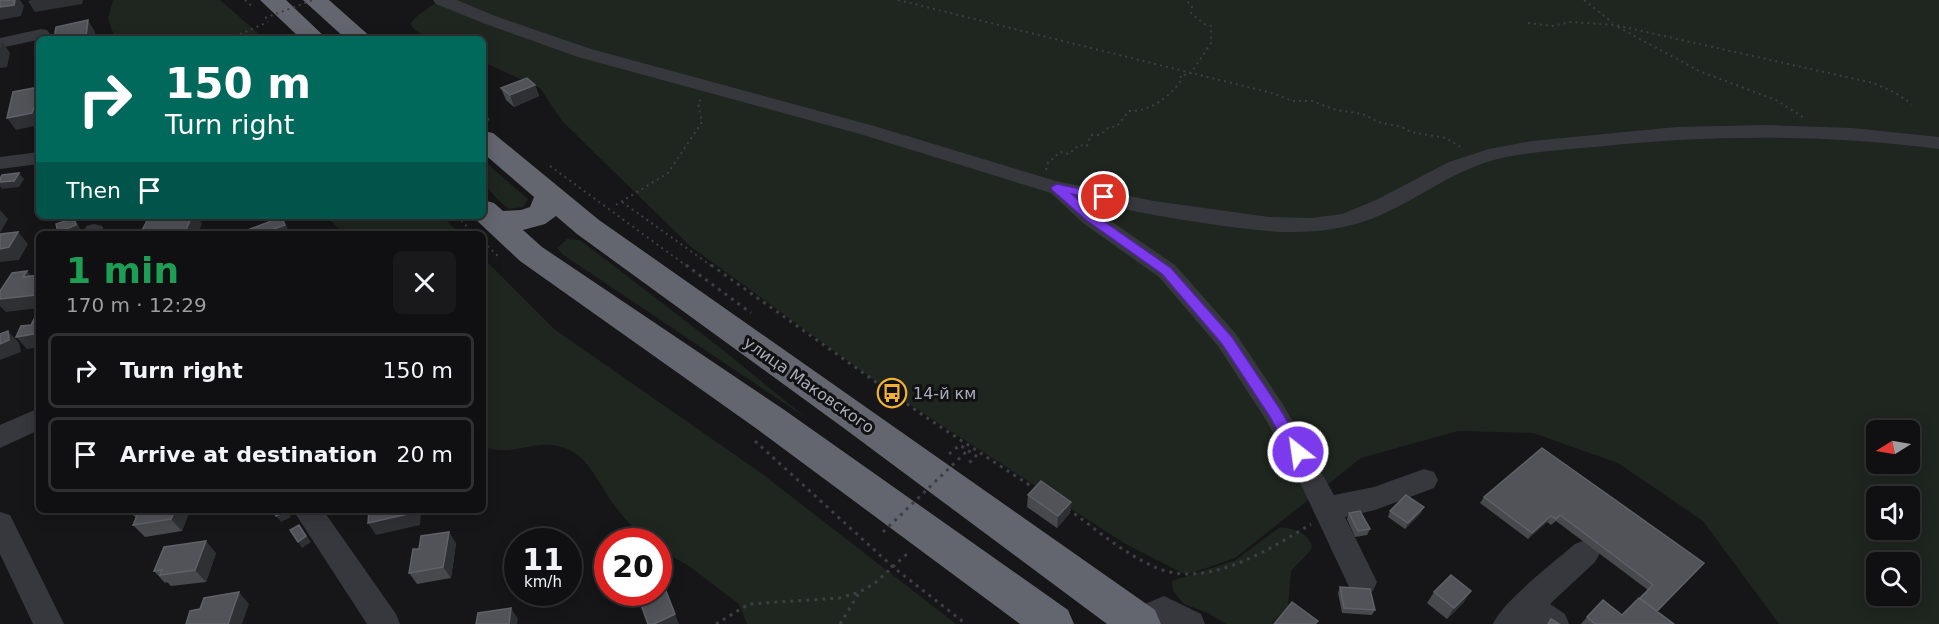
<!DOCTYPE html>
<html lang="en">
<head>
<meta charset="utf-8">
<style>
  body { margin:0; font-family:"DejaVu Sans",sans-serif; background:#19191b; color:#f1f3f6; height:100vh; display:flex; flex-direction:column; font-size:22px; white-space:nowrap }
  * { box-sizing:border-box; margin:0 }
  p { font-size:20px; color:#9c9d9f }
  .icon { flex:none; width:33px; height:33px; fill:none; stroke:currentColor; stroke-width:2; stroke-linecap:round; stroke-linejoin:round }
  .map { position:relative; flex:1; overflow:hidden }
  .panel { position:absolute; left:36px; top:231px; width:450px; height:282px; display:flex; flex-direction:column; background:#101012; border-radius:9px; box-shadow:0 3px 15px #0003,0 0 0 2px #303032 }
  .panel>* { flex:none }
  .guide { position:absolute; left:36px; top:36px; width:450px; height:183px; border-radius:9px; box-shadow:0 3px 15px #0003,0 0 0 2px #303032; background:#00695c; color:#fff; overflow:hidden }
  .needle { width:39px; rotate:259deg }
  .fabs { position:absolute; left:1866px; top:420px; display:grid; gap:12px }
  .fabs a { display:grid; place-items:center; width:54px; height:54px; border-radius:9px; background:#101012; box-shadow:0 3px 15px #0003,0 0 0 2px #303032; font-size:30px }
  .speed { position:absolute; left:504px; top:528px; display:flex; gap:12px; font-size:30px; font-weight:700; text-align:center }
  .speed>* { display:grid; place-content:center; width:78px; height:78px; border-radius:50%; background:#101012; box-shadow:0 3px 15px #0003,0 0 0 2px #303032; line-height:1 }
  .speed small { font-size:15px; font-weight:400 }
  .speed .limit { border:9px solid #d22; background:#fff; color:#111 }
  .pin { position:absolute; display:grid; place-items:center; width:51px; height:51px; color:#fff; margin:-26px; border:3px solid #fff; border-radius:50%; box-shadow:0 2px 6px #0007 }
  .me { position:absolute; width:66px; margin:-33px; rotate:330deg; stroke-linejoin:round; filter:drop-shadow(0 0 4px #0008) }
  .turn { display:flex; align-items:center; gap:21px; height:126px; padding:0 30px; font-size:27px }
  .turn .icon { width:78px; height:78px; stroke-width:2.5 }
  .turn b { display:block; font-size:42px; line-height:51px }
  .then { display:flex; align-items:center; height:57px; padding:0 30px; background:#0003; gap:12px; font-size:22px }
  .round { display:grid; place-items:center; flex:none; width:63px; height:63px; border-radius:9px; background:#19191b }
  .head { display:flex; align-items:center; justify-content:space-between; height:102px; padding:0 30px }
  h1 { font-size:36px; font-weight:700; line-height:45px; color:#1e9e55 }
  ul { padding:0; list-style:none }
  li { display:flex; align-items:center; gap:18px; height:75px; margin:0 12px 9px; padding:0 18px; border:3px solid #303032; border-radius:9px }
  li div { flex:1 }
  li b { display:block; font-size:22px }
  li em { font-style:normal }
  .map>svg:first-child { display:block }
  .green { fill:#1e261f; fill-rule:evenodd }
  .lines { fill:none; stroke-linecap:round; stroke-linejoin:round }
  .path-far1 { stroke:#3d3f44; stroke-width:2; stroke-dasharray:2 4; stroke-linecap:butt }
  .path { stroke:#3d3f44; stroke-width:3; stroke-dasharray:3 5; stroke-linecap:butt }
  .minor { fill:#37383d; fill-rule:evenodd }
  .highway { fill:#63666e; fill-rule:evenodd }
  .path-bridge-far1 { stroke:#3d3f44; stroke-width:2; stroke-dasharray:2 4; stroke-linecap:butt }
  .path-bridge { stroke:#3d3f44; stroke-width:3; stroke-dasharray:3 5; stroke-linecap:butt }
  .wall { fill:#47494d }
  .shaded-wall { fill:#2f3033 }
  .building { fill:#525359; stroke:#5f6168; stroke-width:1.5 }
  .route { fill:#7c3aed; stroke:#51269a; stroke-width:1.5 }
  .labels { text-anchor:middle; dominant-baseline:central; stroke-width:6; stroke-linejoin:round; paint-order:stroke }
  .street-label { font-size:16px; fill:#a8adb8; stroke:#111113 }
  .poi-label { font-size:16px; fill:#a8adb8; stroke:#111113; text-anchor:start }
</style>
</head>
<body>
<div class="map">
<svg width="1939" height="624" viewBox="0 0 1939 624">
  <rect width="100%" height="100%" fill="#161618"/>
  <!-- green -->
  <path class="green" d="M113,0H220L265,39H115L108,18Z
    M439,0H1939V624H1779L1703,521L1618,463L1533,433L1458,431L1361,458L1235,558L1186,575L1124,543L892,393L690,246L562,121L540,88L483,62V39C459,39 426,46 410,24L416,17ZM1876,430H1910V464H1876ZM1876,496H1910V530H1876ZM1876,562H1910V596H1876Z
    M483,160L528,199L523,207L509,209L499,201L483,183Z
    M325,216H442L460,234H345Z
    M567,239L579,240L584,243L718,346L805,417L562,254L557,248Z
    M483,258L554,329L761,473L956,624H747L739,604L689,566L659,549L658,542L646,541C634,528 620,515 610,499C595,476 583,447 551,445C529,443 504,457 483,446Z
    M1280,527C1295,529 1304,531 1312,545L1311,550L1291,571L1288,606L1271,624H1226L1208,613L1184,604L1173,591L1172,581L1236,560Z"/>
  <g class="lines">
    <!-- path-far1 -->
    <path class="path-far1" d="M245,0L253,7
      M898,0L1272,93L1292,101H1312L1336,110L1363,114L1378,122L1402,127L1411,132L1446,138L1464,149
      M1584,0L1613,23
      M1528,23L1552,26L1571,22L1615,25L1873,83L1894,92L1912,104
      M1618,27L1699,71L1776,100L1803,117
      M229,39L268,22
      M483,115L492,122
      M550,166L688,267
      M1046,170L1048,163L1060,152L1069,154L1079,145L1087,146L1091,135H1100L1108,128L1117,126L1129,111C1150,112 1171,96 1182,79L1180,76L1191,73L1211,43V26L1204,24L1191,13L1192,6L1186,0
      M622,202L713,267
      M616,205L668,173L702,122L698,103L701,99
      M457,216L474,234
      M483,242L499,257"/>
    <!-- path -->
    <path class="path" d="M686,265L751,313
      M711,265L924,416L1037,490
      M755,441L893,567L966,624
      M949,454L960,445L976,456L966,466
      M1068,509C1096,529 1124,554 1157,568C1207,589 1269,550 1311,524
      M716,624L749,604L839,598L860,592L875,583L908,553
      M840,624L859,593"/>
    <!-- minor -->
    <path class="minor" d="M433,0H457L495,16L591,49L874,126L1056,181L1154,201L1269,217L1312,218L1342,214L1376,200L1449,162L1489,149L1532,141L1677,127L1765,125L1852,128L1939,137V149C1827,135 1717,134 1605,146C1572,149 1538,151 1506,157C1455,167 1418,201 1371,219C1317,239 1265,232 1210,224C1168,218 1126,210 1085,201L1099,213L1175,265L1236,334L1284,406L1334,495L1374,487L1424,469L1434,472L1438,480L1434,488L1375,510L1345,517L1377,582L1373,591L1362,595L1351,591L1297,476L1266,420L1218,346L1159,277L1083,223L1051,193L860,134L578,57L483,23L436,4Z
      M41,29L47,30L50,34L47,38L0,48V38Z
      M39,152V164L0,169V157Z
      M94,224L102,226L106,234H84L86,226Z
      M39,408V430L0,448V425Z
      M293,510H323L396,614L400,624H367Z
      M0,512L10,515L64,624H33L0,554Z
      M1585,540L1595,544L1600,553L1595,562L1550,604L1565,614L1569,624H1493C1502,602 1554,562 1575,544Z
      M1164,596L1201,614L1205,624H1122L1126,612Z"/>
    <!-- highway -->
    <path class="highway" d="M260,0H286L327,39H301Z
      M303,0H329L373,39H346Z
      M483,131L493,133L599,220L1155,610L1161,624H1107L845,429L577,234L556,216L545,224L523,230L542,247L783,409L1068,610L1074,624H1020L757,429L520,261L472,216H483V200L494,203L503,211L521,210L530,207L534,197L483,153Z"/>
    <!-- path-bridge-far1 -->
    <path class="path-bridge-far1" d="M265,18L313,0"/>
    <!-- path-bridge -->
    <path class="path-bridge" d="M883,532L968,450"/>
  </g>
  <!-- wall -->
  <path class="wall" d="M535,85L539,96L514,107L506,100L501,88Z
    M1542,448L1704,563L1657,612L1674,624H1581L1587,617L1622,615L1648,590L1556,521L1551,525L1547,522L1528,539L1480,503L1484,497Z
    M1028,495L1070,513L1057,528L1027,507Z
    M131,510H190L182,531L145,537L133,525L136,518L130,512Z
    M1390,511L1421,513L1405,529L1388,517Z
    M1349,513L1370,529L1367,535L1355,537L1347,519Z
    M456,543L451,578L417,584L409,573Z
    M216,553L206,582L171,586L167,582L165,583L154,571Z
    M1340,587L1375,610L1372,615L1342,613L1338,593Z
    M1434,592L1464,602L1447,619L1427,603Z"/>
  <!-- shaded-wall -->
  <path class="shaded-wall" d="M9,0H20L24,6L21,16L0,20V7Z
    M32,0H83L82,4L35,12L28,1Z
    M88,20L95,32V39H75Z
    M2,41L10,53L7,67L0,68V49Z
    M535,85L539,96L514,107L510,95Z
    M39,106V125L16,130L7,118L34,107Z
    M19,173L24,179L19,187L2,189L0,186V182Z
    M0,210L8,219L0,233Z
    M192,216H197L202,223L198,234H172Z
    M282,217L289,231L280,234H259Z
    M74,218L78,224L81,231L74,234H60L58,232Z
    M18,232L28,244L19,260L0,262V249Z
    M27,271L37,283L23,277Z
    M39,290V308L6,312L0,306V299Z
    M8,331L19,343L21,352L0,360V344Z
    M39,333V347L27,349L16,337Z
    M1071,502L1070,513L1057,528L1058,516Z
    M1424,507L1421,513L1405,529L1408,523Z
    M175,510H190L182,531L171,519Z
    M286,510H287L291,517L281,522L276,516Z
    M413,510H421L420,525L376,535L368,523Z
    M1551,516L1547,522L1528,539L1532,533Z
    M299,525L311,542L302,548L298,542Z
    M449,532L456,543L451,578L443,567Z
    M206,541L216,553L206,582L195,570Z
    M1471,591L1464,602L1447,619L1454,608Z
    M239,592L249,604L242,624H228Z
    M511,608L518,619L517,624H509Z
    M675,614L679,624H654Z"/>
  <!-- building -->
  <path class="building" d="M0,0H15L14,5L0,7Z
    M88,20L86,37L75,39H54L56,27Z
    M527,78L535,85L510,95L501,88Z
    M39,87V106L34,107L32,113L7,118L13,92Z
    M19,173L14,181L0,182V179L2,175Z
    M156,216H192L185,232L172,234H140L149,217Z
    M282,217L285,225L259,234H246L245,231Z
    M74,218L76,225L58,232L56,224Z
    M18,232L9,247L0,249V234Z
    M27,271L23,277L39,275V290L36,295L0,299V291L12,273Z
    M39,309V333L16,337L21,326L31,325Z
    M8,331L9,340L0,344V334Z
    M1542,448L1704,563L1657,611L1640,598L1653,585L1560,515L1556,519L1551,516L1532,533L1484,497Z
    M1041,481L1071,502L1058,516L1028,495Z
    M1406,495L1424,507L1408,523L1390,511Z
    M131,510H175L171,519L133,525L139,511L130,512Z
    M273,510H286V511L276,516Z
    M369,510H413L412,513L368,523Z
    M1360,511L1370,529L1358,531L1349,513Z
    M299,525L306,536L298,542L290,530Z
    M449,532L443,567L409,573L413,549H419L421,536Z
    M206,541L195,570L160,575L162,570L154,571L164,547Z
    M1451,575L1471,591L1454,608L1434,592Z
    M1340,587L1370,589L1375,610L1344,608Z
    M666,591L675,614L654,624H648L640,602Z
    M239,592L228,624H186L190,611L200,609L204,598Z
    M1639,598L1674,624H1595L1587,617L1603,600L1622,615Z
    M1292,602L1318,621L1315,624H1274Z
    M511,608L509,624H476L478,613Z
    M1551,619L1559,624H1548Z"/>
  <!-- route -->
  <path class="route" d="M1057,184L1108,195V200L1104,201L1072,194L1095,215L1171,268L1232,337L1280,409L1306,452L1303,457L1298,459L1292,457L1270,417L1222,344L1162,274L1086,220L1052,190L1051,187Z"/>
  <!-- icons -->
  <defs>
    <g id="bus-ring" transform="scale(1.5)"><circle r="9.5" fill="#111113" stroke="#f2b134" stroke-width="1.5"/><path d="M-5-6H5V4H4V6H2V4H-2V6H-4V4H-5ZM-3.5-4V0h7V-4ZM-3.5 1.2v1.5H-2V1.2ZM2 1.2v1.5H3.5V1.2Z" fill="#f2b134"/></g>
  </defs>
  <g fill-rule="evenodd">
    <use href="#bus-ring" x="892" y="393"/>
  </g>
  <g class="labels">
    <!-- street labels -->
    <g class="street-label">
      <text transform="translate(809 385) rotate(35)">улица Маковского</text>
    </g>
    <!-- poi labels -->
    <g class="poi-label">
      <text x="913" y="393">14-й км</text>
    </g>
  </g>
</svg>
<div class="fabs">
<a><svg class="needle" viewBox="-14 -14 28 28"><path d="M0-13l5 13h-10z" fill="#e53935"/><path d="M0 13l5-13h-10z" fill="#9c9d9f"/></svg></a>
<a><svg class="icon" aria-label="sound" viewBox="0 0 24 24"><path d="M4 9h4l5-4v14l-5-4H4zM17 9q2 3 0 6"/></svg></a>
<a><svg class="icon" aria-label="search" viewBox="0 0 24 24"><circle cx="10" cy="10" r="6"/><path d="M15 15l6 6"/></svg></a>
</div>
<div class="speed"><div>11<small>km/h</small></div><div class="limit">20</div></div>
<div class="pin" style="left:1104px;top:197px;background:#d93025"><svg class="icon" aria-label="arrive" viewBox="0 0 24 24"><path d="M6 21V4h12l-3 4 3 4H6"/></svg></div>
<svg class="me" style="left:1298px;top:452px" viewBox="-20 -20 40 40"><circle r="17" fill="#7c3aed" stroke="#fff" stroke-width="3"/><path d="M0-11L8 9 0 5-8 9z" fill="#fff"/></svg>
<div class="guide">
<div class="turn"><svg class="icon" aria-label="right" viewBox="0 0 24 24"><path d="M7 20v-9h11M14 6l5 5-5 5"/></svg><div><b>150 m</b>Turn right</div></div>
<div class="then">Then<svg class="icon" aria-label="arrive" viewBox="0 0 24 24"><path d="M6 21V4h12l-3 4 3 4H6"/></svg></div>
</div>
<section class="panel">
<div class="head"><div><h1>1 min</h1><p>170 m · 12:29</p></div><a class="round"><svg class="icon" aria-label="close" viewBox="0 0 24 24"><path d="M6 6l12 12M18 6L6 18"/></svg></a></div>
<ul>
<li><svg class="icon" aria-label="right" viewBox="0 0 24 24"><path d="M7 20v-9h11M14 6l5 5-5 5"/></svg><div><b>Turn right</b></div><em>150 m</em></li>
<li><svg class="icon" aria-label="arrive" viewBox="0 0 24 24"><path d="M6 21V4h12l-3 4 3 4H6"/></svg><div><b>Arrive at destination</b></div><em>20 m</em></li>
</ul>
</section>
</div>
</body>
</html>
